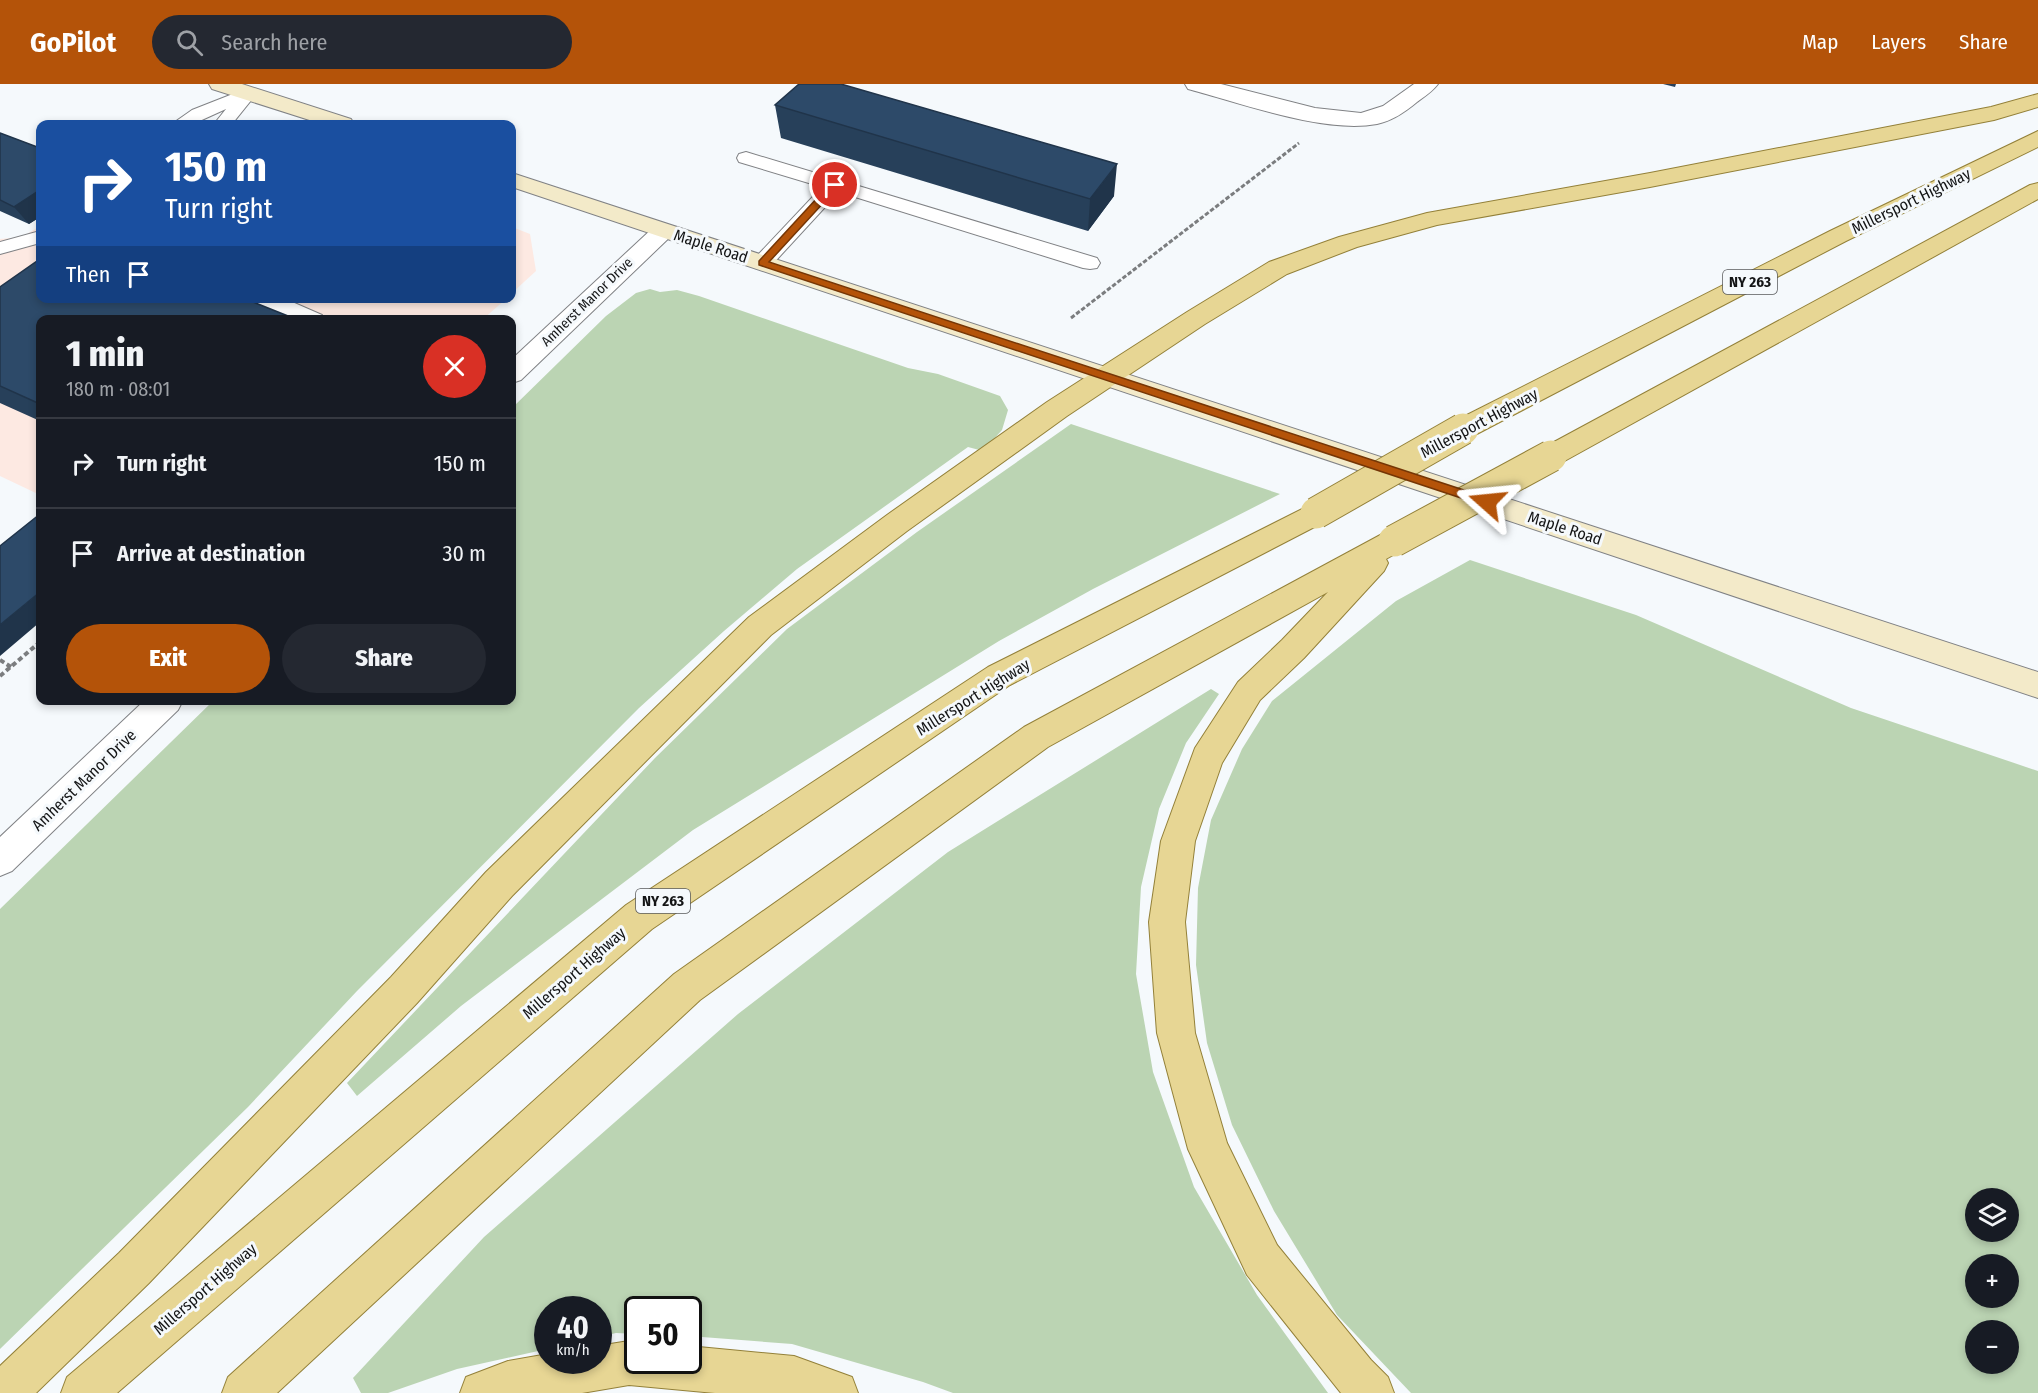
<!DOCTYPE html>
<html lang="en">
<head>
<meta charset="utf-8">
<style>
  body { margin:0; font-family:"Fira Sans Condensed",sans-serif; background:#242831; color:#f1f3f6; height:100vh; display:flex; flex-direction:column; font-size:22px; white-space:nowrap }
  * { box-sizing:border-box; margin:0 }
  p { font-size:20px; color:#9ea1a6 }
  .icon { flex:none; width:33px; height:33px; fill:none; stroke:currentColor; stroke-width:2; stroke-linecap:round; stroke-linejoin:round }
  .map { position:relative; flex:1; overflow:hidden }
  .drawer { position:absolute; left:36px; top:231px; width:480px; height:390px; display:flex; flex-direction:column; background:#171b24; border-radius:12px; box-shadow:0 3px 9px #0003 }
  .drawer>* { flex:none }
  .hud { position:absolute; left:36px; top:36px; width:480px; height:183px; border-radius:12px; box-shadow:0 3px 9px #0003; background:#1a4fa0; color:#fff; overflow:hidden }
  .fabs { position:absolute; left:1965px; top:1104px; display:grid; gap:12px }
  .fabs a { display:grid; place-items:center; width:54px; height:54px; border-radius:50%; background:#171b24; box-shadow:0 3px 9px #0003; font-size:30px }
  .speed { position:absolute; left:534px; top:1212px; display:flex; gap:12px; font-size:30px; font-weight:700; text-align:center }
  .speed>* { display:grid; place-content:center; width:78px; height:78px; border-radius:50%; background:#171b24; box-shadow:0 3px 9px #0003; line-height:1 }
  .speed small { font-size:15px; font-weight:400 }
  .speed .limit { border:3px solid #111; border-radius:9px; background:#fff; color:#111 }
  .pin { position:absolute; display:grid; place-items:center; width:51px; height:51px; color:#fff; margin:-26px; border:3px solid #fff; border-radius:50%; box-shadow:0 2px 6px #0007 }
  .me { position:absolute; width:66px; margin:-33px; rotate:288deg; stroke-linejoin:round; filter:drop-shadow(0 0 4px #0008) }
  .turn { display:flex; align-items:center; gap:21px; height:126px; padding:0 30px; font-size:27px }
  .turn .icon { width:78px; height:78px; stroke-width:2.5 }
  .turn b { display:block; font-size:42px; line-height:51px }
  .then { display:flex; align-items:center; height:57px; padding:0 30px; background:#0003; gap:12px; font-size:22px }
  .round { display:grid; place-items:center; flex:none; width:63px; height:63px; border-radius:32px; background:#242831 }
  .headline { display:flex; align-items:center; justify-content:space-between; height:102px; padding:0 30px }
  h1 { font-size:36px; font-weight:800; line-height:45px }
  .button { display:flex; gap:12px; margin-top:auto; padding:12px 30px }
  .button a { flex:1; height:69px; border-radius:36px; background:#b45309; color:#fff; font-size:24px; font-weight:800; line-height:69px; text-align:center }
  .button a+a { background:#242831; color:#f1f3f6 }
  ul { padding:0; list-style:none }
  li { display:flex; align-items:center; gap:18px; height:90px; padding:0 30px; border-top:2px solid #363941 }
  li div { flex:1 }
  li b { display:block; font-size:22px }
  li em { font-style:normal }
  header { display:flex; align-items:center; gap:36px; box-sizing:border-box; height:84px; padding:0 30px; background:#b45309; color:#fff }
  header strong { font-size:28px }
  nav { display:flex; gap:33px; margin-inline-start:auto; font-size:21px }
  .search { width:420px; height:54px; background:#242831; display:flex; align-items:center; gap:15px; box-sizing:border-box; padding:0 21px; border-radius:33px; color:#9ea1a6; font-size:22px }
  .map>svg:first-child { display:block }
  .commercial { fill:#fde9e2 }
  .green { fill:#bbd4b3; fill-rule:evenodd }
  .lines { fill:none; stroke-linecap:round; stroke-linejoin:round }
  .service-casing { stroke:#808285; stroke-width:2 }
  .minor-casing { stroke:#808285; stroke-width:2 }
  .secondary-casing { stroke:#808285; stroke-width:2 }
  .primary-casing { stroke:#938039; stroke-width:2 }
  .path-far1 { stroke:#7b7d7f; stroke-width:3; stroke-dasharray:4.5 2; stroke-linecap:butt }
  .path { stroke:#7b7d7f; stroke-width:4; stroke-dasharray:5 3; stroke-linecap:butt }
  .service { fill:#fff; fill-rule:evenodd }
  .minor { fill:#fff; fill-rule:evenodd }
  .secondary { fill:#f3eac9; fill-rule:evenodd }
  .primary { fill:#e7d694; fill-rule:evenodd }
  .primary-bridge-casing { stroke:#938039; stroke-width:33; stroke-linecap:butt }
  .primary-bridge { stroke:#e7d694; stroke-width:31 }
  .wall { fill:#27405a }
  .shaded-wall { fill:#20344a }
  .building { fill:#2d4a69; stroke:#20344a; stroke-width:1.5 }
  .route { fill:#b45309; stroke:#753606; stroke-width:1.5 }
  .labels { text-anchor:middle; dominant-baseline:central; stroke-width:6; stroke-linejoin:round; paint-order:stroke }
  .far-street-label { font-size:14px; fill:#141516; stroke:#f5f9fc }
  .shield { fill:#f5f9fc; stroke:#58595b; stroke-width:1.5 }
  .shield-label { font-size:15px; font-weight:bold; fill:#141516 }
  .street-label { font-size:16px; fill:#141516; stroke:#f5f9fc }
</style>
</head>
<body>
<header>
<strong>GoPilot</strong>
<div class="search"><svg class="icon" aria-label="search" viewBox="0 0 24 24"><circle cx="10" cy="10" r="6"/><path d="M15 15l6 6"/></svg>Search here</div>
<nav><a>Map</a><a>Layers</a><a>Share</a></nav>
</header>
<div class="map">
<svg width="2038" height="1309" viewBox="0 0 2038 1309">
  <rect width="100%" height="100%" fill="#f5f9fc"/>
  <!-- commercial -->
  <path class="commercial" d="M40,142V214L506,215L482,236H40V411L0,392V155L22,153Z
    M512,143L530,150L536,187L512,209Z"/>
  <!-- green -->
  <path class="green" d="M650,205L660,208L677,206L699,212L908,284L938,290L1000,312L1008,326L1002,346L983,367L968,363L797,485L724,547L639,624L357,907L248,1023L0,1265V825L213,617L512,616V324L606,232L636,209Z
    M1071,340L1280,410L1093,505L999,557L693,746L461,922L357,1012L347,999L655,674L787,545L917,448Z
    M1470,476L1636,531L1851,624L2038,687V1309H1411L1337,1231L1274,1127L1232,1041L1207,959L1196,881L1198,804L1211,736L1242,665L1272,617L1396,517ZM1976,1114H2008V1148H1976ZM1976,1180H2008V1214H1976ZM1976,1246H2008V1280H1976Z
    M1211,605L1219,610L1186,659L1159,725L1141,803L1136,890L1153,988L1194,1103L1257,1211L1328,1309H953L923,1298L792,1260L689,1252L688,1226H638L637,1250L616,1249L599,1253L598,1226H548L547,1265L457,1285L388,1309H361L353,1294L484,1153L738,930L948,768Z"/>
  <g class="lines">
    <!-- service casing -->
    <g class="service-casing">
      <path id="service" d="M248,4L254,5L257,9L232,40H214L226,25L193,40H172L192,26Z
        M746,68L1097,174L1100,179L1097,184L1090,185L1083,184L839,108L769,184L762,185L755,184L752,179L755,174L822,103L739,78L737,74L739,70Z
        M40,147V159L0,170V158Z
        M253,214H283L322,231L325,236H295L256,219Z"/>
    </g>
    <!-- minor casing -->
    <g class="minor-casing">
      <path id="minor" d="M1185,0H1221L1315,24L1361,29L1383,22L1414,0H1438C1433,7 1424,13 1417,18C1405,28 1392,37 1377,40C1324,50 1241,19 1188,5Z
        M663,140L671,142L675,147L671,152L521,296L512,299V275L655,142Z
        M145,616H183L178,626L12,787L0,792V753Z"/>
    </g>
    <!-- secondary casing -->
    <g class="secondary-casing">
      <path id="secondary" d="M209,0H242L351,35L354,40H322L212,5Z
        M512,89L2038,588V614L512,103Z"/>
    </g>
    <!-- primary casing -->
    <g class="primary-casing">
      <path id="primary" d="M2038,10V23L1994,36L1650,103L1437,141L1357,163L1287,190L1205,240L1067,332L907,447L771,551L512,812L417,919L149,1199L36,1309H0V1282L119,1169L391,893L486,788L749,533L887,431L1047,318L1187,228L1269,178L1339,153L1427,129L1650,89L1991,23Z
        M2038,47V63L1846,157L1473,352L1463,355L1453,352L1449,345L1453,338L1830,147Z
        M2038,99V115L1561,379L1551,382L1541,379L1537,372L1541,365L2030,101Z
        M1316,418L1326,421L1330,429L1326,437L1010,601L652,845L117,1309H61L67,1293L626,821L988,583Z
        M1394,446L1404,449L1409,457L1404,465L1386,475L1388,479L1384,487L1304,574L1260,616L1222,679L1195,757L1185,838L1195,949L1227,1059L1277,1161L1371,1276L1388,1293L1394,1309H1341L1247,1191L1188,1065L1157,949L1149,838L1161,757L1195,664L1238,598L1282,556L1328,508L1048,663L700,916L277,1309H222L228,1293L674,890L1024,643L1384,449Z
        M629,1257L638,1258V1276H688V1262L794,1272L852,1293L858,1309H715L629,1301L582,1309H460L466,1293L508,1277L548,1270V1276H598V1262Z"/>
    </g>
    <!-- path-far1 -->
    <path class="path-far1" d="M1071,234L1299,59"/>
    <!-- path -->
    <path class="path" d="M0,576L11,583
      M0,592L40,558"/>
    <!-- service -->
    <use href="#service" class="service"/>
    <!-- minor -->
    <use href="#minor" class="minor"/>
    <!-- secondary -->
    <use href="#secondary" class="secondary"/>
    <!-- primary -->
    <use href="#primary" class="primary"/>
    <!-- primary-bridge casing -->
    <g class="primary-bridge-casing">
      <path id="primary-bridge" d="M1316,429L1463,345
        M1394,457L1551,372"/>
    </g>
    <!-- primary-bridge -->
    <use href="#primary-bridge" class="primary-bridge"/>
  </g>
  <!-- wall -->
  <path class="wall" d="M1663,0H1676L1675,3Z
    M775,21L1114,112L1088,147L781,54Z
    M0,49L40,64V133L29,140L0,127Z
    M0,203L40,236V337L0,319Z"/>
  <!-- shaded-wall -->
  <path class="shaded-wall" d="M1117,80L1114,112L1088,147L1090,115Z
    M40,106V133L29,140L14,123Z
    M40,508V538L0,572V541Z"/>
  <!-- building -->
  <path class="building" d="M799,0H841L1117,80L1090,115L775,21Z
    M0,49L40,64V106L14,123L0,116Z
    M40,175V214H243L298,236H40V320L0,302V203Z
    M40,430V508L0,541V462Z"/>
  <!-- route -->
  <path class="route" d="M835,98L838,99V103L769,178L1491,415L1493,418L1491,421H1482L759,181V177L831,99Z"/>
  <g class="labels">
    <!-- far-street labels -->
    <g class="far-street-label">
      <text transform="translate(587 218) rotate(-44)">Amherst Manor Drive</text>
    </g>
    <!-- shield labels -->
    <g class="shield">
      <rect x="1723" y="186" width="54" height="24" rx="4.5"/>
      <rect x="636" y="805" width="54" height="24" rx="4.5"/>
    </g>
    <g class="shield-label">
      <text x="1750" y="198">NY 263</text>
      <text x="663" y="817">NY 263</text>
    </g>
    <!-- street labels -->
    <g class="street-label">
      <text transform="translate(1911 117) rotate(-26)">Millersport Highway</text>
      <text transform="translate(711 162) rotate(18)">Maple Road</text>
      <text transform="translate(1479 339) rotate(-28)">Millersport Highway</text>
      <text transform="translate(1565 444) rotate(18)">Maple Road</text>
      <text transform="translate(973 613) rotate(-32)">Millersport Highway</text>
      <text transform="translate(84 696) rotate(-44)">Amherst Manor Drive</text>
      <text transform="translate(574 889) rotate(-41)">Millersport Highway</text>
      <text transform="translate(205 1205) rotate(-41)">Millersport Highway</text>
    </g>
  </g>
</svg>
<div class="fabs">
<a><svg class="icon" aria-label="layers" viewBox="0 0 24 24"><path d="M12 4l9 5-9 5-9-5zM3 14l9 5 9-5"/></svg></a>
<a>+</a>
<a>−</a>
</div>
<div class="speed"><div>40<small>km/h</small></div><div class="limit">50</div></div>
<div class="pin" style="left:835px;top:101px;background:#d93025"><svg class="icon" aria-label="arrive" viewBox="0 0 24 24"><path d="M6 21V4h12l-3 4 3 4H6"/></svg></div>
<svg class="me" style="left:1487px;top:418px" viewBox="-20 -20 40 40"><path d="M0-17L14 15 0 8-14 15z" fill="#b45309" stroke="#fff" stroke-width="4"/></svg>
<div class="hud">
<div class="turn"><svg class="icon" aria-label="right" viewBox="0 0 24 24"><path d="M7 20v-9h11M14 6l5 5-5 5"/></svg><div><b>150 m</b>Turn right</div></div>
<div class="then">Then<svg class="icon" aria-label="arrive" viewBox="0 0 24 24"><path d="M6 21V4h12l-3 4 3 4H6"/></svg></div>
</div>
<section class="drawer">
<div class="headline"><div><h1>1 min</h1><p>180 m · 08:01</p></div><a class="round" style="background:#d93025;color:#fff"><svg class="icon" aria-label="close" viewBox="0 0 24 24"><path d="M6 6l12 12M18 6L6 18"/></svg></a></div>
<ul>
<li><svg class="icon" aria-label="right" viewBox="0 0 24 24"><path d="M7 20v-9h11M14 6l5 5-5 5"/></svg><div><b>Turn right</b></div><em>150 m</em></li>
<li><svg class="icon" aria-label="arrive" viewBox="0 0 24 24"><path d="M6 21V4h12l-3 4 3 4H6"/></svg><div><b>Arrive at destination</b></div><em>30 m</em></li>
</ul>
<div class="button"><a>Exit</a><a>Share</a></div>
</section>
</div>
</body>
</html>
